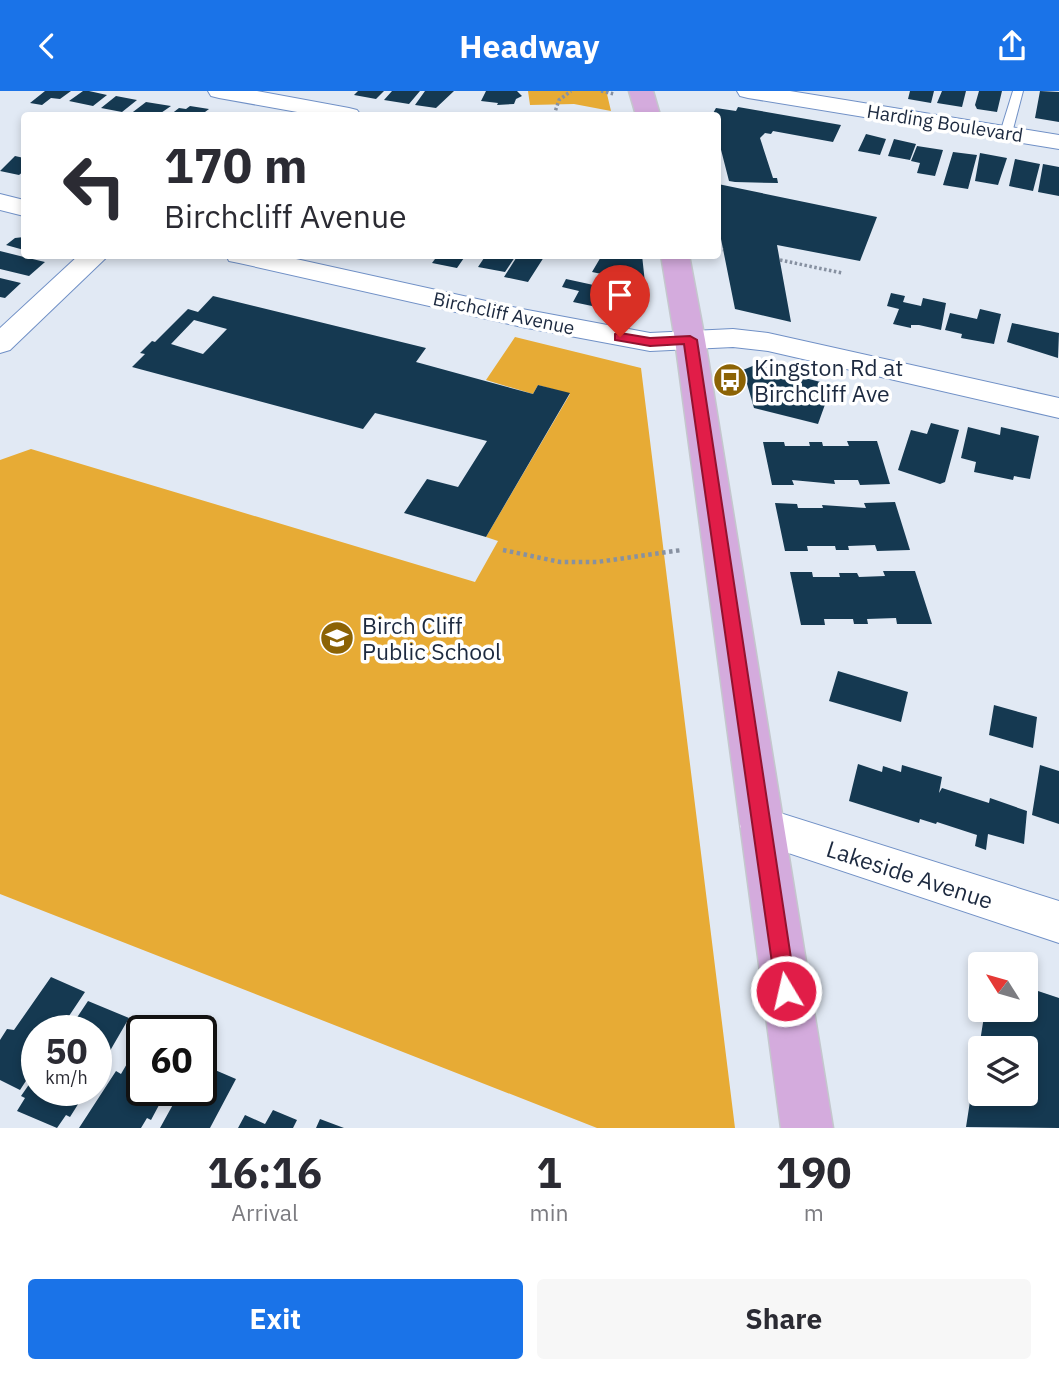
<!DOCTYPE html>
<html lang="en">
<head>
<meta charset="utf-8">
<style>
  body { margin:0; font-family:"IBM Plex Sans",sans-serif; background:#f7f7f7; color:#2b2b33; height:100vh; display:flex; flex-direction:column; font-size:26px; white-space:nowrap }
  * { box-sizing:border-box; margin:0 }
  p { font-size:23px; color:#7c7c81 }
  .icon { flex:none; width:38px; height:38px; fill:none; stroke:currentColor; stroke-width:2; stroke-linecap:round; stroke-linejoin:round }
  .map { position:relative; height:1037px; overflow:hidden }
  .drawer { display:flex; flex-direction:column; background:#fff; flex:1 }
  .drawer>* { flex:none }
  .top-card { position:absolute; left:21px; top:21px; width:700px; height:147px; border-radius:7px; box-shadow:0 4px 10px #0003; background:#fff; color:#2b2b33; overflow:hidden }
  .needle { width:46px; rotate:307deg }
  .buttons { position:absolute; left:968px; top:861px; display:grid; gap:14px }
  .buttons a { display:grid; place-items:center; width:70px; height:70px; border-radius:7px; background:#fff; box-shadow:0 4px 10px #0003; font-size:35px }
  .speed { position:absolute; left:21px; top:924px; display:flex; gap:14px; font-size:35px; font-weight:700; text-align:center }
  .speed>* { display:grid; place-content:center; width:91px; height:91px; border-radius:50%; background:#fff; box-shadow:0 4px 10px #0003; line-height:1 }
  .speed small { font-size:18px; font-weight:400 }
  .speed .limit { border:4px solid #111; border-radius:10px; background:#fff; color:#111 }
  .pin { position:absolute; display:grid; place-items:center; width:60px; height:60px; color:#fff; margin:-72px -30px; border-radius:50% 50% 50% 0; rotate:-45deg; box-shadow:0 0 7px #0007 }
  .pin .icon { rotate:45deg }
  .me { position:absolute; width:77px; margin:-38px; rotate:351deg; stroke-linejoin:round; filter:drop-shadow(0 0 5px #0008) }
  .turn { display:flex; align-items:center; gap:24px; height:147px; padding:0 28px; font-size:32px }
  .turn .icon { width:91px; height:91px; stroke-width:2.5 }
  .turn b { display:block; font-size:49px; line-height:60px }
  .eta { display:flex; justify-content:space-evenly; align-items:center; height:119px; text-align:center }
  .eta b { font-size:42px; font-weight:700; line-height:49px }
  .cta { display:flex; gap:14px; margin-top:auto; padding:14px 28px }
  .cta a { flex:1; height:80px; border-radius:7px; background:#1a73e8; color:#fff; font-size:28px; font-weight:700; line-height:80px; text-align:center }
  .cta a+a { background:#f7f7f7; color:#2b2b33 }
  header { display:flex; justify-content:space-between; align-items:center; height:91px; padding:0 28px; background:#1a73e8; color:#fff; font-size:32px; font-weight:700 }
  .map>svg:first-child { display:block }
  .green { fill:#e7ab35 }
  .building { fill:#153951; fill-rule:evenodd }
  .lines { fill:none; stroke-linecap:round; stroke-linejoin:round }
  .lane-casing { stroke:#7090c6; stroke-width:2 }
  .street-casing { stroke:#7090c6; stroke-width:2 }
  .primary-casing { stroke:#c4c7cd; stroke-width:3 }
  .path-far1 { stroke:#8791a1; stroke-width:3.5; stroke-dasharray:2.5 2.5; stroke-linecap:butt }
  .path { stroke:#8791a1; stroke-width:4.5; stroke-dasharray:3.5 3.5; stroke-linecap:butt }
  .lane { fill:#fff; fill-rule:evenodd }
  .street { fill:#fff; fill-rule:evenodd }
  .primary { fill:#d4abdd; fill-rule:evenodd }
  .route { fill:#e11d48; stroke:#92132f; stroke-width:2 }
  .labels { text-anchor:middle; dominant-baseline:central; stroke-width:7; stroke-linejoin:round; paint-order:stroke }
  .far-street-label { font-size:19px; fill:#1c293f; stroke:#fff }
  .poi-label { font-size:23px; fill:#1c293f; stroke:#fff; text-anchor:start }
  .street-label { font-size:23px; fill:#1c293f; stroke:#fff }
</style>
</head>
<body>
<header><svg class="icon" aria-label="back" viewBox="0 0 24 24"><path d="M15 5l-7 7 7 7"/></svg>Headway<svg class="icon" aria-label="share" viewBox="0 0 24 24"><path d="M12 15V3M7 8l5-5 5 5M5 13v7h14v-7"/></svg></header>
<div class="map">
<svg width="1059" height="1037" viewBox="0 0 1059 1037">
  <rect width="100%" height="100%" fill="#e1e9f4"/>
  <!-- green -->
  <path class="green" d="M528,0H609L607,3L611,20L574,13L530,14Z
    M515,246L641,277L735,1037H597L0,803V369L31,358L475,491L498,450L486,446L570,303L538,294L533,303L486,289Z"/>
  <!-- building -->
  <path class="building" d="M45,0H71L60,8L51,7L42,14L30,12Z
    M83,0H89L107,4L93,15L69,10Z
    M358,0H384L376,8L354,4Z
    M392,0H420L409,13L384,9Z
    M425,0H454L436,17L415,14Z
    M486,0H517L522,5L516,8L514,13L497,14L498,12L481,10Z
    M910,0H934L931,12L908,8Z
    M942,0H966L962,16L937,12Z
    M979,0H1002L997,21L977,18L975,14Z
    M1040,0L1059,1V31L1035,27Z
    M116,5L137,9L122,21L101,17Z
    M146,11L171,15L158,24H129Z
    M190,15L209,18L201,24H170L179,17L186,18Z
    M738,16L841,34L833,51L773,40L771,43L765,42L760,47L773,87H777L778,92L735,91L729,90L718,47V24H712L716,17L736,20Z
    M866,43L886,48L880,64L858,60Z
    M894,48L916,53L910,69L888,65Z
    M917,55L943,59L935,85L917,82L920,72L911,70Z
    M953,61L977,64L968,98L943,94Z
    M980,62L1007,67L998,94L975,90Z
    M15,65L24,67V80L19,84L0,80Z
    M1015,68L1040,73L1033,100L1009,95Z
    M1043,73L1059,76V105L1038,101Z
    M718,93L877,126L860,170L777,154L791,231L735,218L718,133Z
    M24,146V159L6,154L15,147Z
    M0,160L20,165L45,171L29,185L0,178Z
    M438,164H466L457,177L432,172Z
    M486,164H509L515,166L505,181L478,176Z
    M518,164L544,166L528,191L504,186Z
    M602,164H642L645,192L592,181Z
    M0,187L21,192L5,207L0,206Z
    M566,188L644,205L635,224L573,211L579,200L562,196Z
    M891,202L905,205L903,211L921,215L923,207L946,212L941,239L919,234H911V237L893,233L899,218L887,215Z
    M213,205L426,257L416,271L533,303L538,294L570,302L486,446L404,422L427,388L458,396L487,350L375,322L363,338L132,276L145,263L140,262L152,250L155,251L188,218L198,221ZM194,229L227,238L203,263L171,253Z
    M980,218L1001,223L994,253L961,247L962,243L945,239L950,222L977,228Z
    M1012,232L1059,242L1058,267L1007,251Z
    M755,274L832,294L818,333L754,317L743,279Z
    M931,332L959,339L945,391L940,393L898,379L911,339L927,343Z
    M968,336L1000,344L1001,336L1039,345L1030,388L1014,385L1013,389L974,381L976,371L961,367Z
    M847,350H877L890,393L860,394L858,389H834L835,393L792,389L794,394H772L763,351H784L785,355H810L809,351H822L823,355H849Z
    M895,411L910,459L877,460L875,454L848,455L849,459H836L835,455H807L808,460H785L775,412L797,413L798,417H823L822,414L866,417L864,412Z
    M883,480H915L932,533H897L896,527L867,528L868,533H854L853,528H824L825,534H801L790,481H812L813,486H840L839,482H857L859,486L885,485Z
    M838,580L908,601L901,631L829,610Z
    M994,614L1037,626L1033,657L989,644Z
    M858,673L882,681L883,675L901,681L902,674L942,686L939,702L942,697L989,712L990,707L1027,720L1024,753L988,743L986,759L975,755L977,744L937,731L936,733L920,728L919,732L849,710Z
    M1040,674L1059,680V733L1032,724Z
    M51,886L85,901L59,940H37V973L20,999L0,989V949L7,938L14,939Z
    M1026,896L1059,907V1037L966,1036L978,959L980,1003H1026V957H979L985,919H1026Z
    M88,910L129,927L96,984V940H68Z
    M135,959L142,962V999L166,1001L151,1029L147,1027L141,1037H79L116,980L121,983Z
    M201,973L236,988L210,1037H160L181,999H201Z
    M37,982V999H87L70,1026L66,1024L57,1037L17,1020L25,1007L21,1005Z
    M273,1019L297,1029L293,1037H238L245,1024L265,1033Z
    M320,1028L344,1037H316Z"/>
  <g class="lines">
    <!-- lane casing -->
    <g class="lane-casing">
      <path id="lane" d="M1013,0H1023L1012,42L1006,45L1000,42Z"/>
    </g>
    <!-- street casing -->
    <g class="street-casing">
      <path id="street" d="M208,0H257L349,17L357,19L361,24H314L219,7L211,5Z
        M737,0H790L1059,44V58L748,7L740,5Z
        M0,103L24,109V125L0,119Z
        M79,164H109L10,259L0,262V237Z
        M226,164H278L522,218L650,242L733,238L768,242L1059,307V327L768,260L733,256L650,260L522,236L239,172L229,170Z
        M761,716L1059,810V852L746,748L740,735L746,722Z"/>
    </g>
    <!-- primary casing -->
    <g class="primary-casing">
      <path id="primary" d="M629,0H653L660,24H636Z
        M661,164H689L705,249L833,1037H781L675,249Z"/>
    </g>
    <!-- path-far1 -->
    <path class="path-far1" d="M601,0L614,3
      M554,24L559,9L571,0
      M718,157L723,159
      M780,169L842,182"/>
    <!-- path -->
    <path class="path" d="M503,459L560,471H597L682,459"/>
    <!-- lane -->
    <use href="#lane" class="lane"/>
    <!-- street -->
    <use href="#street" class="street"/>
    <!-- primary -->
    <use href="#primary" class="primary"/>
  </g>
  <!-- route -->
  <path class="route" d="M620,242L650,247L690,245L697,249L796,900L793,907L786,909L779,907L776,900L684,253L650,255L615,249V243Z"/>
  <!-- icons -->
  <defs>
    <g id="bus-disc" transform="scale(1.75)"><circle r="9.5" fill="#8c6305" stroke="#fff"/><path d="M-5-6H5V4H4V6H2V4H-2V6H-4V4H-5ZM-3.5-4V0h7V-4ZM-3.5 1.2v1.5H-2V1.2ZM2 1.2v1.5H3.5V1.2Z" fill="#fff"/></g>
    <g id="school-disc" transform="scale(1.75)"><circle r="9.5" fill="#8c6305" stroke="#fff"/><path d="M0-5L7-2L0 1L-7-2ZM-4 1L0 2.5L4 1V4Q0 6-4 4Z" fill="#fff"/></g>
  </defs>
  <g fill-rule="evenodd">
    <use href="#bus-disc" x="730" y="289"/>
    <use href="#school-disc" x="337" y="547"/>
  </g>
  <g class="labels">
    <!-- far-street labels -->
    <g class="far-street-label">
      <text transform="translate(945 32) rotate(9)">Harding Boulevard</text>
      <text transform="translate(504 222) rotate(12)">Birchcliff Avenue</text>
    </g>
    <!-- poi labels -->
    <g class="poi-label">
      <text x="754" y="276">Kingston Rd at<tspan x="754" dy="26">Birchcliff Ave</tspan></text>
      <text x="362" y="534">Birch Cliff<tspan x="362" dy="26">Public School</tspan></text>
    </g>
    <!-- street labels -->
    <g class="street-label">
      <text transform="translate(910 783) rotate(18)">Lakeside Avenue</text>
    </g>
  </g>
</svg>
<div class="buttons">
<a><svg class="needle" viewBox="-14 -14 28 28"><path d="M0-13l5 13h-10z" fill="#e53935"/><path d="M0 13l5-13h-10z" fill="#7c7c81"/></svg></a>
<a><svg class="icon" aria-label="layers" viewBox="0 0 24 24"><path d="M12 4l9 5-9 5-9-5zM3 14l9 5 9-5"/></svg></a>
</div>
<div class="speed"><div>50<small>km/h</small></div><div class="limit">60</div></div>
<div class="pin" style="left:620px;top:246px;background:#d93025"><svg class="icon" aria-label="arrive" viewBox="0 0 24 24"><path d="M6 21V4h12l-3 4 3 4H6"/></svg></div>
<svg class="me" style="left:786px;top:900px" viewBox="-20 -20 40 40"><circle r="17" fill="#e11d48" stroke="#fff" stroke-width="3"/><path d="M0-11L8 9 0 5-8 9z" fill="#fff"/></svg>
<div class="top-card">
<div class="turn"><svg class="icon" aria-label="left" viewBox="0 0 24 24"><path d="M17 20v-9H6M10 6l-5 5 5 5"/></svg><div><b>170 m</b>Birchcliff Avenue</div></div>
</div>
</div>
<section class="drawer">
<div class="eta">
<div><b>16:16</b><p>Arrival</p></div>
<div><b>1</b><p>min</p></div>
<div><b>190</b><p>m</p></div>
</div>
<div class="cta"><a>Exit</a><a>Share</a></div>
</section>
</body>
</html>
